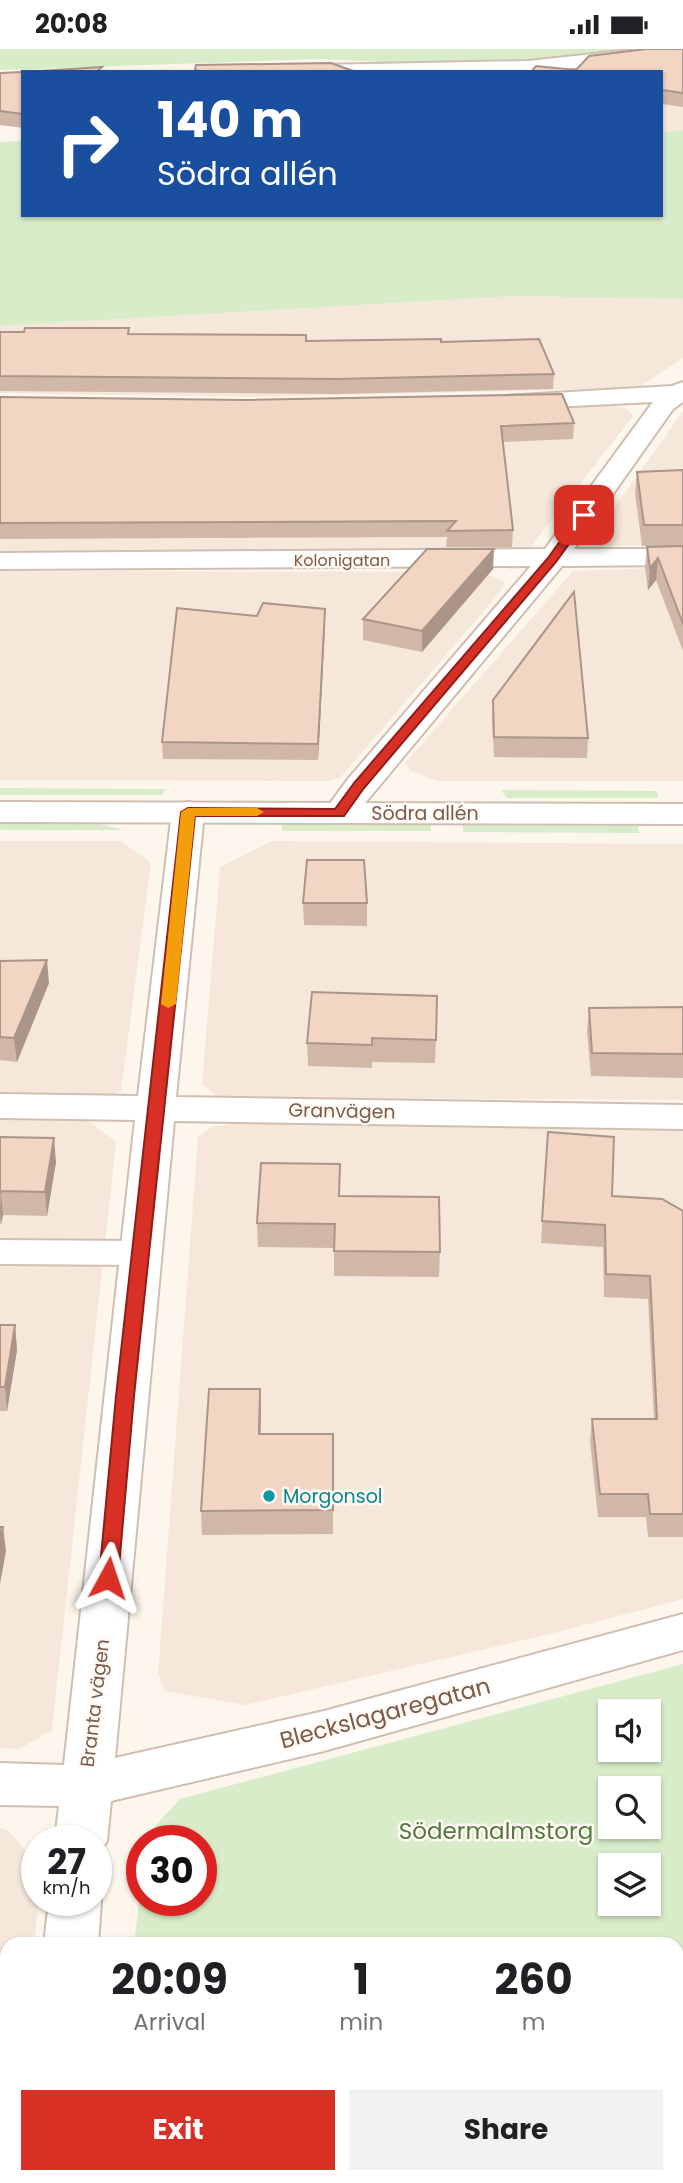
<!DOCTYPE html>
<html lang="en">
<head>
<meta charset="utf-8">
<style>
  body { margin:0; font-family:Poppins,sans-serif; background:#f2f2f2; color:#202124; height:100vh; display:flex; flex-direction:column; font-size:26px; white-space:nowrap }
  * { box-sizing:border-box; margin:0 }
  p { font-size:23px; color:#757577 }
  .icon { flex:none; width:38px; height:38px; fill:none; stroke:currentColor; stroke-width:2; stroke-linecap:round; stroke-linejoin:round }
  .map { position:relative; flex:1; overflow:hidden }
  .details { position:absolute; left:0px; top:1888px; width:684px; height:247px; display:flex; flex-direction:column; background:#fff; border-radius:21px 21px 0 0; box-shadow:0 2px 5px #0004 }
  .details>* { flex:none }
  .hud { position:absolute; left:21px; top:21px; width:642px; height:147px; border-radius:0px; box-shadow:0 2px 5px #0004; background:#1a4fa0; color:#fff; overflow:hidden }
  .controls { position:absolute; left:598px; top:1650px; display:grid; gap:14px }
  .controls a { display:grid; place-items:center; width:63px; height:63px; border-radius:0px; background:#fff; box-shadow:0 2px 5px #0004; font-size:35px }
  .speed { position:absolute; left:21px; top:1776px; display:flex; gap:14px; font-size:35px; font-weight:700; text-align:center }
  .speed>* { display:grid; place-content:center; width:91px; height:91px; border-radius:50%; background:#fff; box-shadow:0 2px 5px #0004; line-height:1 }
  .speed small { font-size:18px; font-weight:400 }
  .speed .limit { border:10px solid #d22; background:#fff; color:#111 }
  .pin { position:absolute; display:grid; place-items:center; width:60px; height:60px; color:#fff; margin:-30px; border-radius:14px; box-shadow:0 4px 10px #0006 }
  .me { position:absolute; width:77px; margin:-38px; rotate:5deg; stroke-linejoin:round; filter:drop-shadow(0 0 5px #0008) }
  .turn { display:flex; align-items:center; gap:24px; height:147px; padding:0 21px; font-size:32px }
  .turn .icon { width:91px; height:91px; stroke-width:2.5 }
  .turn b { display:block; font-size:49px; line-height:60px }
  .eta { display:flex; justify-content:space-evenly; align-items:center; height:119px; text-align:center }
  .eta b { font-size:42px; font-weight:700; line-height:49px }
  .primary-button { display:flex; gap:14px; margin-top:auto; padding:14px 21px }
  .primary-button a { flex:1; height:80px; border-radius:0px; background:#d93025; color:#fff; font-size:28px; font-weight:700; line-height:80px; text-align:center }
  .primary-button a+a { background:#f2f2f2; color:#202124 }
  .status { display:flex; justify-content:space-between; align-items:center; height:49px; padding:0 35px; background:#fff; direction:ltr }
  .status svg { height:19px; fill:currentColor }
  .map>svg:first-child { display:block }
  .residential { fill:#f5e8da }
  .green { fill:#d8ecc9; fill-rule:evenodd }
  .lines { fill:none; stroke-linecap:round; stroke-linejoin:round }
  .service-casing { stroke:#d1beb0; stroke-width:4 }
  .minor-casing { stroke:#d1beb0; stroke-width:4 }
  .tertiary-casing { stroke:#d1beb0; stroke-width:4 }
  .service { fill:#fff; fill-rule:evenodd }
  .minor { fill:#fff; fill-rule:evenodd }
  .tertiary { fill:#fff; fill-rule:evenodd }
  .wall { fill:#d1b7a8 }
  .shaded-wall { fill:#aa9588 }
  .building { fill:#f3d5c3; stroke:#aa9588; stroke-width:2 }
  .route { fill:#d93025; stroke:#8d1f18; stroke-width:2 }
  .slow { fill:#f59e0b }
  .culture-dot { fill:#0f9aa8; stroke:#fffaf3; stroke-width:2.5 }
  .labels { text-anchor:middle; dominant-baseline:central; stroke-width:5; stroke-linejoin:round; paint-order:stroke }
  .far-street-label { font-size:16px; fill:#7a5c4d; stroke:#fffaf3 }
  .street-label { font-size:19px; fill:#7a5c4d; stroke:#fffaf3 }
  .culture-label { font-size:19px; fill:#0d838f; stroke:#fffaf3; text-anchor:start }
  .near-street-label { font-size:23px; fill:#7a5c4d; stroke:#fffaf3 }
  .near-park-label { font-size:23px; fill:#537a41; stroke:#fffaf3 }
</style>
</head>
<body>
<div class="status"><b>20:08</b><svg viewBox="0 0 49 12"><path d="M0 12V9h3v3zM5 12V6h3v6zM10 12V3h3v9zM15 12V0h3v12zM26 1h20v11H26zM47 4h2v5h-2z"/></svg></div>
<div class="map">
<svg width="683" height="2134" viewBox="0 0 683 2134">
  <rect width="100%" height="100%" fill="#fdf6ec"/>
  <!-- residential -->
  <path class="residential" d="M683,4V81L662,83V23H509Z
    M513,247L683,250V309L638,339L260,348L0,344V277Z
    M606,356L626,359L633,367L529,500L459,502H0V361L443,362Z
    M683,362V496L601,497L593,489Z
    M683,518V732H437L411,722L405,714L573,522Z
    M0,522L483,523L505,533L500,543L340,729L327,732L0,731Z
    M0,792H121L151,814L121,1042L109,1047L0,1050Z
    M272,792L683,795V1051L217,1048L202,1035L220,818Z
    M0,1071L89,1072L116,1093L52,1681L19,1700L0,1699Z
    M237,1074L683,1081V1550L554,1584L245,1656L165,1642L158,1625L198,1088L212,1078Z
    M0,1779L9,1782L28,1805L37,1823L39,1852L34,1895H7L5,2134H0Z"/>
  <!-- green -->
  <path class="green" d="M0,0H634L513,14L446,16L320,10L0,21Z
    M683,81V250L513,247L0,277V93L23,92V166H662V83Z
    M0,739L165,740L162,746H0Z
    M501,741L657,742L658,749H507Z
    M0,774H95L124,781H0Z
    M282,775L431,776V782H282Z
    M463,776L638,777L639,784L463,783Z
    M683,1615V2134H107V2128H677V1895H134L142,1829V1852H201V1792H147L157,1775L180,1750ZM649,1662V1701H611V1662ZM611,1740H649V1778H611ZM649,1816V1855H611V1816Z"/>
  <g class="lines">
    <!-- service casing -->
    <g class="service-casing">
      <path id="service" d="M0,1191L140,1192L153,1196L158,1204L153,1212L140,1216L0,1215Z"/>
    </g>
    <!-- minor casing -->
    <g class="minor-casing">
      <path id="minor" d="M640,0H683V7L537,23H259L268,17L528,12Z
        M683,333V353L673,360L574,500H683V516L562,517L351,771L339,774L327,771L323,764L348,730L531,517L0,520V504L545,500L653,353L513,360L504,357L500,352L504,347L672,337Z
        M188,753L200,756L204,763L176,1048L683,1056V1080L174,1072L115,1709L324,1662L683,1565V1601L324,1702L111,1752L107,1792L96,1808V1792H55L59,1757L0,1756V1714L64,1716L135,1071L0,1069V1045L138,1047L172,763L176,756Z
        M96,1841L101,1852L98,1895H44L49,1852H96Z
        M22,2128H80L79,2134H21Z"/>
    </g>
    <!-- tertiary casing -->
    <g class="tertiary-casing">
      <path id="tertiary" d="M0,753L683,755V775L0,773Z"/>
    </g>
    <!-- service -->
    <use href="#service" class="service"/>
    <!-- minor -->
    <use href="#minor" class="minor"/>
    <!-- tertiary -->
    <use href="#tertiary" class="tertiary"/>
  </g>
  <!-- wall -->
  <path class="wall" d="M683,0V58L662,55V23L576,21Z
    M23,23V79L0,76V24Z
    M129,279V285L306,292L441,293L554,325L553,340L336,345L0,342V283Z
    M0,348L574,374L573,390L502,393L513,481L512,498H446L447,488L0,490Z
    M683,421V602L656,531L648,541L645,519L647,498L652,497H642L635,444L637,423Z
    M493,520L422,603L363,591V570Z
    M325,576L318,711L163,710L162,693Z
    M493,651L588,689L587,709L494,708L492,671Z
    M303,854H367V877L304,876Z
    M0,912L49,934L17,1013L0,1011Z
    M312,943L436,991L435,1014L372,1013V1019L308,1017L307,994Z
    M683,958V1029L591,1027L587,982L589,959Z
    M548,1083L612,1147L683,1162V1488H648L646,1468H598L590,1392L592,1370H654L648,1250L604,1248L603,1198L541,1194Z
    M0,1088L56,1113L47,1167L3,1166L1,1175H0Z
    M340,1147L440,1203L439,1228L334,1227V1199L258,1198L257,1174Z
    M0,1276H15L17,1301L7,1362H0Z
    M260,1340V1385H333V1485L202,1486L201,1462Z"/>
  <!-- shaded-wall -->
  <path class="shaded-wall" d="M494,500L493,520L422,603V582Z
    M658,509L656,531L648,541L650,519Z
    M325,560V576L318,711V695Z
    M47,911L49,934L17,1013L14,989Z
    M54,1089L56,1113L47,1167L45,1143Z
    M1,1142L3,1166L1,1175L0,1163Z
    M15,1276L17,1301L7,1362L5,1338Z
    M260,1340L261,1364L260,1409L259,1385Z
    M3,1478L6,1502L0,1535V1495Z"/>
  <!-- building -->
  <path class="building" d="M646,0H683V44L662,41V23H531L536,17L576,21L589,7Z
    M331,14L356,23H202L195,21L196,16Z
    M102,18L96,23H26Z
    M23,23V65L0,62V24Z
    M25,279H129L128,285L306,286V292L441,290V293L539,290L554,325L336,330L0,327V283H24Z
    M562,345L574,374L501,377L513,481L447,482L456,472L0,474V348L245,351Z
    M683,421V476H644L637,423Z
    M683,497V575L658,509L650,519L647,498Z
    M427,500H494L422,582L363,570Z
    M574,543L588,689L494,688L493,651Z
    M263,554L325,560L318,695L162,693L177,559L257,567Z
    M307,811H364L367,854H303Z
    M47,911L14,989L0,988V912Z
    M312,943L437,947L436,991L372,989V996L307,994Z
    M683,958V1005L592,1004L589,959Z
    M548,1083L614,1088L612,1147L662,1150L683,1162V1465H650L648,1445H600L592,1370H657L650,1227L606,1225L605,1176L542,1172Z
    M0,1088L54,1089L45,1143L1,1142L0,1145Z
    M261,1114L340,1115L339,1147L439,1148L440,1203L334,1202L335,1175L257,1174Z
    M0,1276H15L5,1338H0Z
    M209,1340H260L259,1385H333V1461L201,1462Z
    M0,1478H3L0,1495Z"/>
  <!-- route -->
  <path class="route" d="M580,464L590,466L556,513L364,739L344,767H195L134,1347L118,1529L115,1534L108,1536L101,1534L99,1529L116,1347L181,763L188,759L335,760L354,734L548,509Z"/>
  <!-- slow -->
  <path class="slow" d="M188,759H257L264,763L257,767H195L176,955L168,959L161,955L181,763Z"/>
  <!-- markers -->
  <circle class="culture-dot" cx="269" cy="1447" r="7"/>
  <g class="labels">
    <!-- far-street labels -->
    <g class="far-street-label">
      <text x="342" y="511">Kolonigatan</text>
    </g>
    <!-- street labels -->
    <g class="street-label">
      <text x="425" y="764">Södra allén</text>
      <text transform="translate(342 1062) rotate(1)">Granvägen</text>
      <text transform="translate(95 1654) rotate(-83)">Branta vägen</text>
    </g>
    <!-- culture labels -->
    <g class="culture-label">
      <text x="283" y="1447">Morgonsol</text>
    </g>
    <!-- near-street labels -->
    <g class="near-street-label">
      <text transform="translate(385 1664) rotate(-15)">Bleckslagaregatan</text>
    </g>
    <!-- near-park labels -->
    <g class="near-park-label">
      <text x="496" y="1782">Södermalmstorg</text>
    </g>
  </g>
</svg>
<div class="controls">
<a><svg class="icon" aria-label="sound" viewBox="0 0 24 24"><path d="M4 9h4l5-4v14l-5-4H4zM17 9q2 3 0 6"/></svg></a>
<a><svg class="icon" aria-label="search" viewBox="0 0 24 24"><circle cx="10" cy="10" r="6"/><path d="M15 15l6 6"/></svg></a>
<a><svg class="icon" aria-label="layers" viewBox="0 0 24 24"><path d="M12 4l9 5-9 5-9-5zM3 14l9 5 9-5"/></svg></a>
</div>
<div class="speed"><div>27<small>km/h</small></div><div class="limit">30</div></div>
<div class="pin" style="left:584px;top:466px;background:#d93025"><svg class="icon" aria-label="arrive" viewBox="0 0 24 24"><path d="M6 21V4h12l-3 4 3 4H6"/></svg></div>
<svg class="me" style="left:108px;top:1529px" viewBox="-20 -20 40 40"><path d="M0-17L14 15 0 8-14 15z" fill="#d93025" stroke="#fff" stroke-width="4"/></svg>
<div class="hud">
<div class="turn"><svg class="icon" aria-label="right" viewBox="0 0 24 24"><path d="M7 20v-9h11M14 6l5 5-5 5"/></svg><div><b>140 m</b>Södra allén</div></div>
</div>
<section class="details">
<div class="eta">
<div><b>20:09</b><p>Arrival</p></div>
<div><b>1</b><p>min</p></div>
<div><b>260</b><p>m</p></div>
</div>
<div class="primary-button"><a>Exit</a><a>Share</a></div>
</section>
</div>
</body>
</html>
